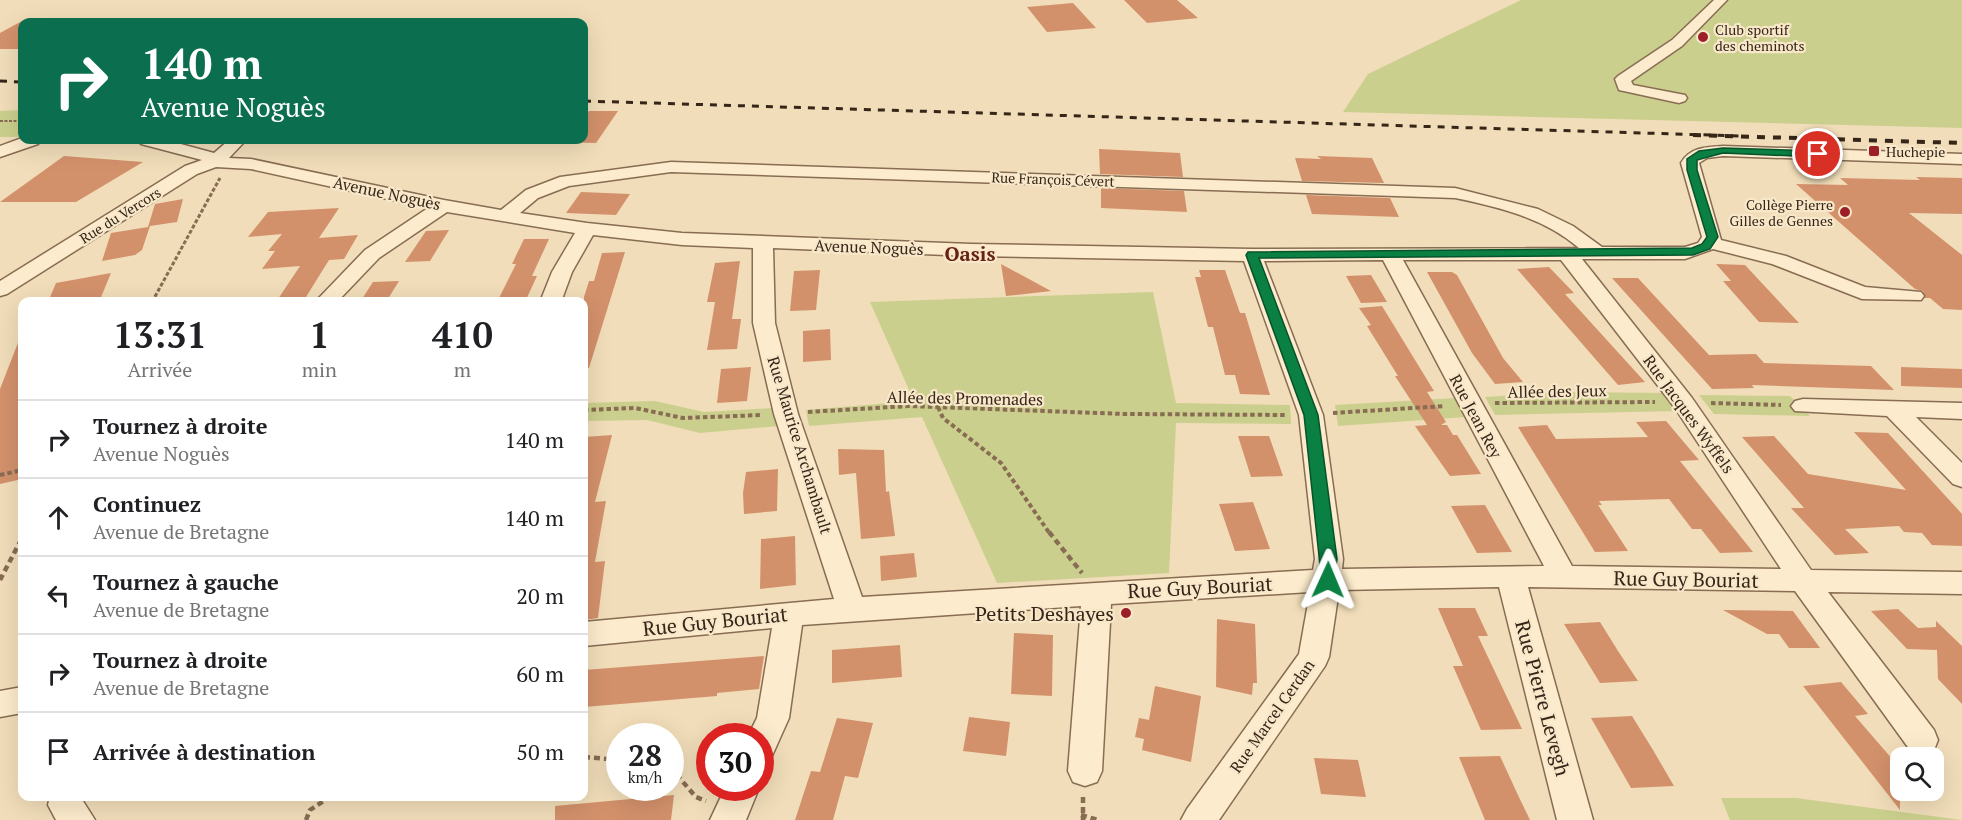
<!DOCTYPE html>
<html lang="fr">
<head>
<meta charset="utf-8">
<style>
  body { margin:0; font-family:"PT Serif",serif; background:#f2f2f2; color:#202124; height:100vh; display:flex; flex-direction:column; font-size:22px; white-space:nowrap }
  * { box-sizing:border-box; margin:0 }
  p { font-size:20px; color:#757577 }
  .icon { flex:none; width:33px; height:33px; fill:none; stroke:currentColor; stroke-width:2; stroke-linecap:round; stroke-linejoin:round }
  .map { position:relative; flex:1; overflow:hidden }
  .drawer { position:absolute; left:18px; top:297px; width:570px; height:504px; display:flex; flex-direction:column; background:#fff; border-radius:12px; box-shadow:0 6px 24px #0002 }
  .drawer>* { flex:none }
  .hud { position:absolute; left:18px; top:18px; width:570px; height:126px; border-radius:12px; box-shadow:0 6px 24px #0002; background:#0b6e4f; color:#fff; overflow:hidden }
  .buttons { position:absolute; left:1890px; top:747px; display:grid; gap:12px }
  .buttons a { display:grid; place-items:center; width:54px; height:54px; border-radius:12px; background:#fff; box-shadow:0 6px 24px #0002; font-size:30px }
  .speed { position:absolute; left:606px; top:723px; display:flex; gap:12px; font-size:30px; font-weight:700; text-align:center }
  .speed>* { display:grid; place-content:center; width:78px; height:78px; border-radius:50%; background:#fff; box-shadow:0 6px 24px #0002; line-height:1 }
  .speed small { font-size:15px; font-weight:400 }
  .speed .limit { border:9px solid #d22; background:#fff; color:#111 }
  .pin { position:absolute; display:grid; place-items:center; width:51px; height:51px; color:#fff; margin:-26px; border:3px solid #fff; border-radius:50%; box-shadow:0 2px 6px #0007 }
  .me { position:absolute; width:66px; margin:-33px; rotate:1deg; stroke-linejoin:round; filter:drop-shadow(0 0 4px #0008) }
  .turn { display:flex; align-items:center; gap:21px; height:126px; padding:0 24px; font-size:27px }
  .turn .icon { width:78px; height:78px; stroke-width:2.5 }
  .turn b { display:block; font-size:42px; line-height:51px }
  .eta { display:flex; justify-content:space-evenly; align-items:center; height:102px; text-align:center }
  .eta b { font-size:36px; font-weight:700; line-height:42px }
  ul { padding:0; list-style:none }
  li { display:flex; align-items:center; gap:18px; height:78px; padding:0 24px; border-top:2px solid #e0e0e0 }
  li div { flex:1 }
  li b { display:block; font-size:22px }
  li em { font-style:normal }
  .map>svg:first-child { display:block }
  .green { fill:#cbcf8d }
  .building { fill:#d3916b }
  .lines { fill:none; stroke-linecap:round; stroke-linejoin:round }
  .minor-casing { stroke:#886c53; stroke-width:3 }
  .path-far3 { stroke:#886c53; stroke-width:2; stroke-dasharray:3 1.5; stroke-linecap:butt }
  .path-far2 { stroke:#886c53; stroke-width:3; stroke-dasharray:4 2; stroke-linecap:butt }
  .path-far1 { stroke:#886c53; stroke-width:4; stroke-dasharray:4.5 3; stroke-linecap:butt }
  .path { stroke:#886c53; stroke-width:4.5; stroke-dasharray:6 4; stroke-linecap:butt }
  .minor { fill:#fcebcc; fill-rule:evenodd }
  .rail-far1 { stroke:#362519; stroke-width:3; stroke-dasharray:7 7; stroke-linecap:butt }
  .rail { stroke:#362519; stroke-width:4; stroke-dasharray:8 8; stroke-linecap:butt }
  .route { fill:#0b8043; stroke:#07532c; stroke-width:1.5 }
  .poi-dot { fill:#9c1e26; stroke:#f8e8c9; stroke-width:2 }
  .labels { text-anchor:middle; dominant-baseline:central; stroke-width:4.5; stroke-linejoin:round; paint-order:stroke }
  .far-poi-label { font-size:14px; fill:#362519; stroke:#f8e8c9; text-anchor:start }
  .far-street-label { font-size:14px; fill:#362519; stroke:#f8e8c9 }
  .street-label { font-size:16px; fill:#362519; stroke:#f8e8c9 }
  .quarter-label { font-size:20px; font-weight:bold; fill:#662215; stroke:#f8e8c9 }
  .near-street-label { font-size:20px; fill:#362519; stroke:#f8e8c9 }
  .near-poi-label { font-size:20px; fill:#362519; stroke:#f8e8c9; text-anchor:end }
</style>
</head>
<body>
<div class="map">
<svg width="1962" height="820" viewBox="0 0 1962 820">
  <rect width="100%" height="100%" fill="#f1ddb9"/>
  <!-- green -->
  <path class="green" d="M1521,0H1962V128L1343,112L1368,74Z
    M22,110V137H0V111Z
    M1153,292L1176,403L1290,405L1291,424L1176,423L1169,573L997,583L922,417L809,426L806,410L914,401L870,302Z
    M1567,392L1667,393L1679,411L1495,415L1485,397Z
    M1699,395L1790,396L1810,416L1714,414Z
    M1456,398L1466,417L1338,426L1335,405Z
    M655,401L704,412L773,408L779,426L700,433L647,420L584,421V403Z
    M1721,798H1796L1962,820H1730Z"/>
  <!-- building -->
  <path class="building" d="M1124,0H1177L1198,18L1147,23Z
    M1073,3L1096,28L1047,32L1027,7Z
    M22,21V49H0V33Z
    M589,111H618L596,143L557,142L584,140V116Z
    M1099,149L1180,153L1183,177L1100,174Z
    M64,156L143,162L76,202H0Z
    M1317,156L1372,158L1384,183L1302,181L1295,158L1321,159Z
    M1916,177L1962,178V214L1909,213L1962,255V310L1943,309L1930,298H1925L1923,291L1915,289L1796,184L1848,185L1840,178L1920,180Z
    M1101,188L1184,191L1187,212L1101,208Z
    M581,192L630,194L616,215L566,213Z
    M1306,195L1390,198L1399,217L1312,214Z
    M183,199L177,222L150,226L142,250L135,255L102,261L111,233L148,227L155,204Z
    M339,208L319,238L358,235L344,259L329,260L306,297L278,299L300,266L262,269L275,251H268L282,234L248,237L268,212Z
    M449,230L430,261L405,262L426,231Z
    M524,239H549L532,276H537L525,302H497L516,264H512Z
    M625,252L589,368L584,367V297L589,281H594L602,253Z
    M740,261L732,319H741L737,349L707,350L715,302H707L715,263Z
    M1001,264L1051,291L1006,296Z
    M1716,264L1745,265L1799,323L1759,322L1723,281H1731Z
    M1549,267L1574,293L1565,294L1645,382L1618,385L1517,269Z
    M820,270L816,310L790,311L794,271Z
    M1199,270H1225L1240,313H1245L1270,395L1240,394L1235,375H1225L1213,327H1208L1195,277H1201Z
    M1427,272H1452L1457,275L1503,358L1523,382L1495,384L1472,353Z
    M111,273L99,302H48L56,283Z
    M1371,275L1387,302L1361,303L1346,276Z
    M1612,278H1638L1709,355L1756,354L1764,363L1871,366L1894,390L1752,385L1754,388L1712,389Z
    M399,281L386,302H360L373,282Z
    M1382,306L1434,391L1427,392L1446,422L1441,425H1447L1453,435H1457L1481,474L1450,476L1415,426L1427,425L1395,376H1398L1367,326L1371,325L1359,308Z
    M830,329L831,360L803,362V331Z
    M21,335L22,479L0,484V389Z
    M751,367L747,401L717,403L721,369Z
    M1901,367L1962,369V388L1901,386Z
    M1666,421L1699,460L1680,461L1753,552L1720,553L1701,529H1692L1669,499L1599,501L1602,505H1598L1628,551L1595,552L1518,427L1547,425L1556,439L1648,437L1636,422Z
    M1854,432L1888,433L1962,514V546L1932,545L1922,533L1904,532L1899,526L1845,529L1869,553L1835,555L1791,508H1804L1742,437L1774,436L1808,474L1906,490Z
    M612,435L595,502L606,501L595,562L605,561L598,618L584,620V437Z
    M1238,436H1269L1283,476L1251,477Z
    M838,449L884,450L886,492L889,491L895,536L861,539L856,473L839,475Z
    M778,469L777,511L744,514L743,493L746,472Z
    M1253,502L1270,549L1235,551L1219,504Z
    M1485,505L1498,528L1512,552L1477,553L1451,506Z
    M795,536L796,585L760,589L761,539Z
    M914,553L917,577L881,581L880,556Z
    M1438,608H1475L1488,636H1478L1522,729L1481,730L1453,666H1463Z
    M1898,609L1918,628L1936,627V621L1962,646V704L1938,679L1937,650L1907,649L1871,611Z
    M1723,610L1793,611L1820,648H1789L1779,634H1767Z
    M1217,619L1255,624L1257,683H1253L1252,695L1216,687Z
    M1600,622L1618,651L1638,681L1600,683L1564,624Z
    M1014,633L1053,635L1052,696L1011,694Z
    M900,645L902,677L832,683V650Z
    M764,656L759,689L717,693V696L584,707V670Z
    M1841,682L1868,714L1855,716L1900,768V810L1803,686Z
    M1155,686L1201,696L1191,762L1142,750L1144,739L1135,737L1139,718L1149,720Z
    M1632,716L1653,750L1674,786L1631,788L1591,718Z
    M969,717L1010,722L1006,756L963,751Z
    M837,718L873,723L858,778L845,776L833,820H795L811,771L820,772Z
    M1500,756L1517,793L1530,820H1485L1459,757Z
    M1314,758L1358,760L1366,797L1321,794Z
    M674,795L671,820H555V806Z"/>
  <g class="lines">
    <!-- minor casing -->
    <g class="minor-casing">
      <path id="minor" d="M1714,0H1727L1682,46L1631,81L1633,85L1685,95L1687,98L1685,101L1679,103L1619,90L1615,79L1618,76L1672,40Z
        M22,138L40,140L38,144L0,157V146Z
        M139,140H166L214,153L229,140H246L229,158L251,159L444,200L501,210L526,190L560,177L671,162L1455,188L1538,209L1573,226L1602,247H1685L1698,243L1702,237L1681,163C1690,147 1707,147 1723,146L1962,154V164L1723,156L1707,158L1699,163L1721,240L1786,256L1865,287L1921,292L1924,296L1921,300L1862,299L1772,264L1713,249L1685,259H1582L1692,398L1811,570L1962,572V594L1828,592L1934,730L1938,740L1934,750L1922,754L1910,750L1795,591L1528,587L1593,820H1557L1499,587L1339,590L1329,657L1325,666L1219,820H1181L1187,809L1299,654L1310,592L1111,604L1102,771L1097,782L1085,786L1073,782L1068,771L1081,606L802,625L789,718L772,756L760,760V736H748L757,718L772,628L584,646V622L834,599L774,414L753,323V248L682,245L593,235L572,272L561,302H540L552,272L575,233L447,212L379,258L337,302H315L365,250L428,208L251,169L216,167L197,174L7,294L0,296V281L185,166L202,160L141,144ZM671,172L1455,198C1499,207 1544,218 1579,248L1252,249L971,244L682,233L587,223L520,213L538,198L569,186ZM773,248L971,256L1244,261L1299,415L1315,559L1313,570L862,597L798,414L775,323ZM1383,260L1544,566L1342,569L1343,559L1323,415L1264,261ZM1403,260H1561L1675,408L1781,569L1572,566Z
        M1803,399L1962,403V419L1916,417L1962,463V487L1953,484L1887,416L1795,411L1791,406L1795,401Z
        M22,687V713L0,717V691Z
        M725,788H759L746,820H710Z
        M50,796H84L83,801L95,820H56L48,805Z"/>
    </g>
    <!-- path-far3 -->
    <path class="path-far3" d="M0,121H22"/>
    <!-- path-far2 -->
    <path class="path-far2" d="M152,302L220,178"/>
    <!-- path-far1 -->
    <path class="path-far1" d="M1495,403L1655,402
      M1711,403L1781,405
      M938,407L943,418L1001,463L1050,534
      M584,410L635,408L683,418L762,415
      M808,412L909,406L1125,414L1287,415
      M1333,413L1445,406
      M0,475L22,470"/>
    <!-- path -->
    <path class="path" d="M1049,532L1082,573
      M0,580L22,538
      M584,757L620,760
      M670,767L696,797L706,801
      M1083,797V820
      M1081,815L1098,820
      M306,820L310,810L331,796"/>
    <!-- minor -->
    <use href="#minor" class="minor"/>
    <!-- rail-far1 -->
    <path class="rail-far1" d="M0,81L22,82
      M584,101L1742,136"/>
    <!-- rail -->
    <path class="rail" d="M1693,135L1962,143"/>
  </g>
  <!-- route -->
  <path class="route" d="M1723,148L1818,151L1823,154L1818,157L1723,153L1697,160V170L1718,237L1710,249L1693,255L1259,258L1318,415L1337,559L1333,584H1322L1304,415L1246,255L1248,252L1692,248L1702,244L1707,237L1687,170V159L1699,151Z"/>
  <!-- markers -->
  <g class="poi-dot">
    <circle cx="1703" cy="37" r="6"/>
    <rect x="1868" y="145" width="12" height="12" rx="3"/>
    <circle cx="1845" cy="212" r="6"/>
    <circle cx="1126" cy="613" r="6"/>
  </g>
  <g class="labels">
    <!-- far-poi labels -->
    <g class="far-poi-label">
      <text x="1715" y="29">Club sportif<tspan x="1715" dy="16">des cheminots</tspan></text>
      <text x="1886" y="151">Huchepie</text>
      <text x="1833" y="204" text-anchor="end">Collège Pierre<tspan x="1833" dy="16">Gilles de Gennes</tspan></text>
    </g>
    <!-- far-street labels -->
    <g class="far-street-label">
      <text transform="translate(1053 179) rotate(2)">Rue François Cévert</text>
      <text transform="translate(120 215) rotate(-32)">Rue du Vercors</text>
    </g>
    <!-- street labels -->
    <g class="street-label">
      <text transform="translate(387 193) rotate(12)">Avenue Noguès</text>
      <text transform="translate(869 247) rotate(2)">Avenue Noguès</text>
      <text transform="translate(1557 391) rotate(-1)">Allée des Jeux</text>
      <text transform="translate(965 398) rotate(1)">Allée des Promenades</text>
      <text transform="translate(1689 414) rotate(54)">Rue Jacques Wyffels</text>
      <text transform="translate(1476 416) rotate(62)">Rue Jean Rey</text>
      <text transform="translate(800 445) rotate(73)">Rue Maurice Archambault</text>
      <text transform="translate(1272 716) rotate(-55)">Rue Marcel Cerdan</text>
    </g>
    <!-- quarter labels -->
    <g class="quarter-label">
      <text x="970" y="253">Oasis</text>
    </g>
    <!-- near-street labels -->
    <g class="near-street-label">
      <text transform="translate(1686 579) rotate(1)">Rue Guy Bouriat</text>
      <text transform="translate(1200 587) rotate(-3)">Rue Guy Bouriat</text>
      <text transform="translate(715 621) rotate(-6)">Rue Guy Bouriat</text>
      <text transform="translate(1543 698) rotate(75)">Rue Pierre Levegh</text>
    </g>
    <!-- near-poi labels -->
    <g class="near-poi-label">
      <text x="1114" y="613">Petits Deshayes</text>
    </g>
  </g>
</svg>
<div class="buttons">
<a><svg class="icon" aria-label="search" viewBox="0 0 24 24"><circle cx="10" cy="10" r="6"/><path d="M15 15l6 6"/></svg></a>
</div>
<div class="speed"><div>28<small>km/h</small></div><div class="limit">30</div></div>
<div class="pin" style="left:1818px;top:154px;background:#d93025"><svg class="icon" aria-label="arrive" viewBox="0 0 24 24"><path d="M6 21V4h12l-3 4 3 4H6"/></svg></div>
<svg class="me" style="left:1328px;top:580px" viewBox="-20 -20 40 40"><path d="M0-17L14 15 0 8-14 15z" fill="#0b8043" stroke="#fff" stroke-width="4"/></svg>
<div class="hud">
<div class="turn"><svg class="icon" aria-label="right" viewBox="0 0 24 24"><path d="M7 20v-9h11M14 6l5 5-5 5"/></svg><div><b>140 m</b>Avenue Noguès</div></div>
</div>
<section class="drawer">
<div class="eta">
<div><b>13:31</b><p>Arrivée</p></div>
<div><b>1</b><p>min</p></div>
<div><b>410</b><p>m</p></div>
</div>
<ul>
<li><svg class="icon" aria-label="right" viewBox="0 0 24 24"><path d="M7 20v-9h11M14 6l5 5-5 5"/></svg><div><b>Tournez à droite</b><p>Avenue Noguès</p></div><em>140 m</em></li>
<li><svg class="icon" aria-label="ahead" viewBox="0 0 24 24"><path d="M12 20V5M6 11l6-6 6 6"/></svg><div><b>Continuez</b><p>Avenue de Bretagne</p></div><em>140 m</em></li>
<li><svg class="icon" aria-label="left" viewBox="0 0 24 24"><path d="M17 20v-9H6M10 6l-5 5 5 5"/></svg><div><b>Tournez à gauche</b><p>Avenue de Bretagne</p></div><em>20 m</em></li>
<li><svg class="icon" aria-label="right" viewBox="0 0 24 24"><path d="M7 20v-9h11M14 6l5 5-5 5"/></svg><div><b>Tournez à droite</b><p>Avenue de Bretagne</p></div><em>60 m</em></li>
<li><svg class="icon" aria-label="arrive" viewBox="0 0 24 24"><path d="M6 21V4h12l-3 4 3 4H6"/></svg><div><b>Arrivée à destination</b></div><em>50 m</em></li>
</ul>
</section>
</div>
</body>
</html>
